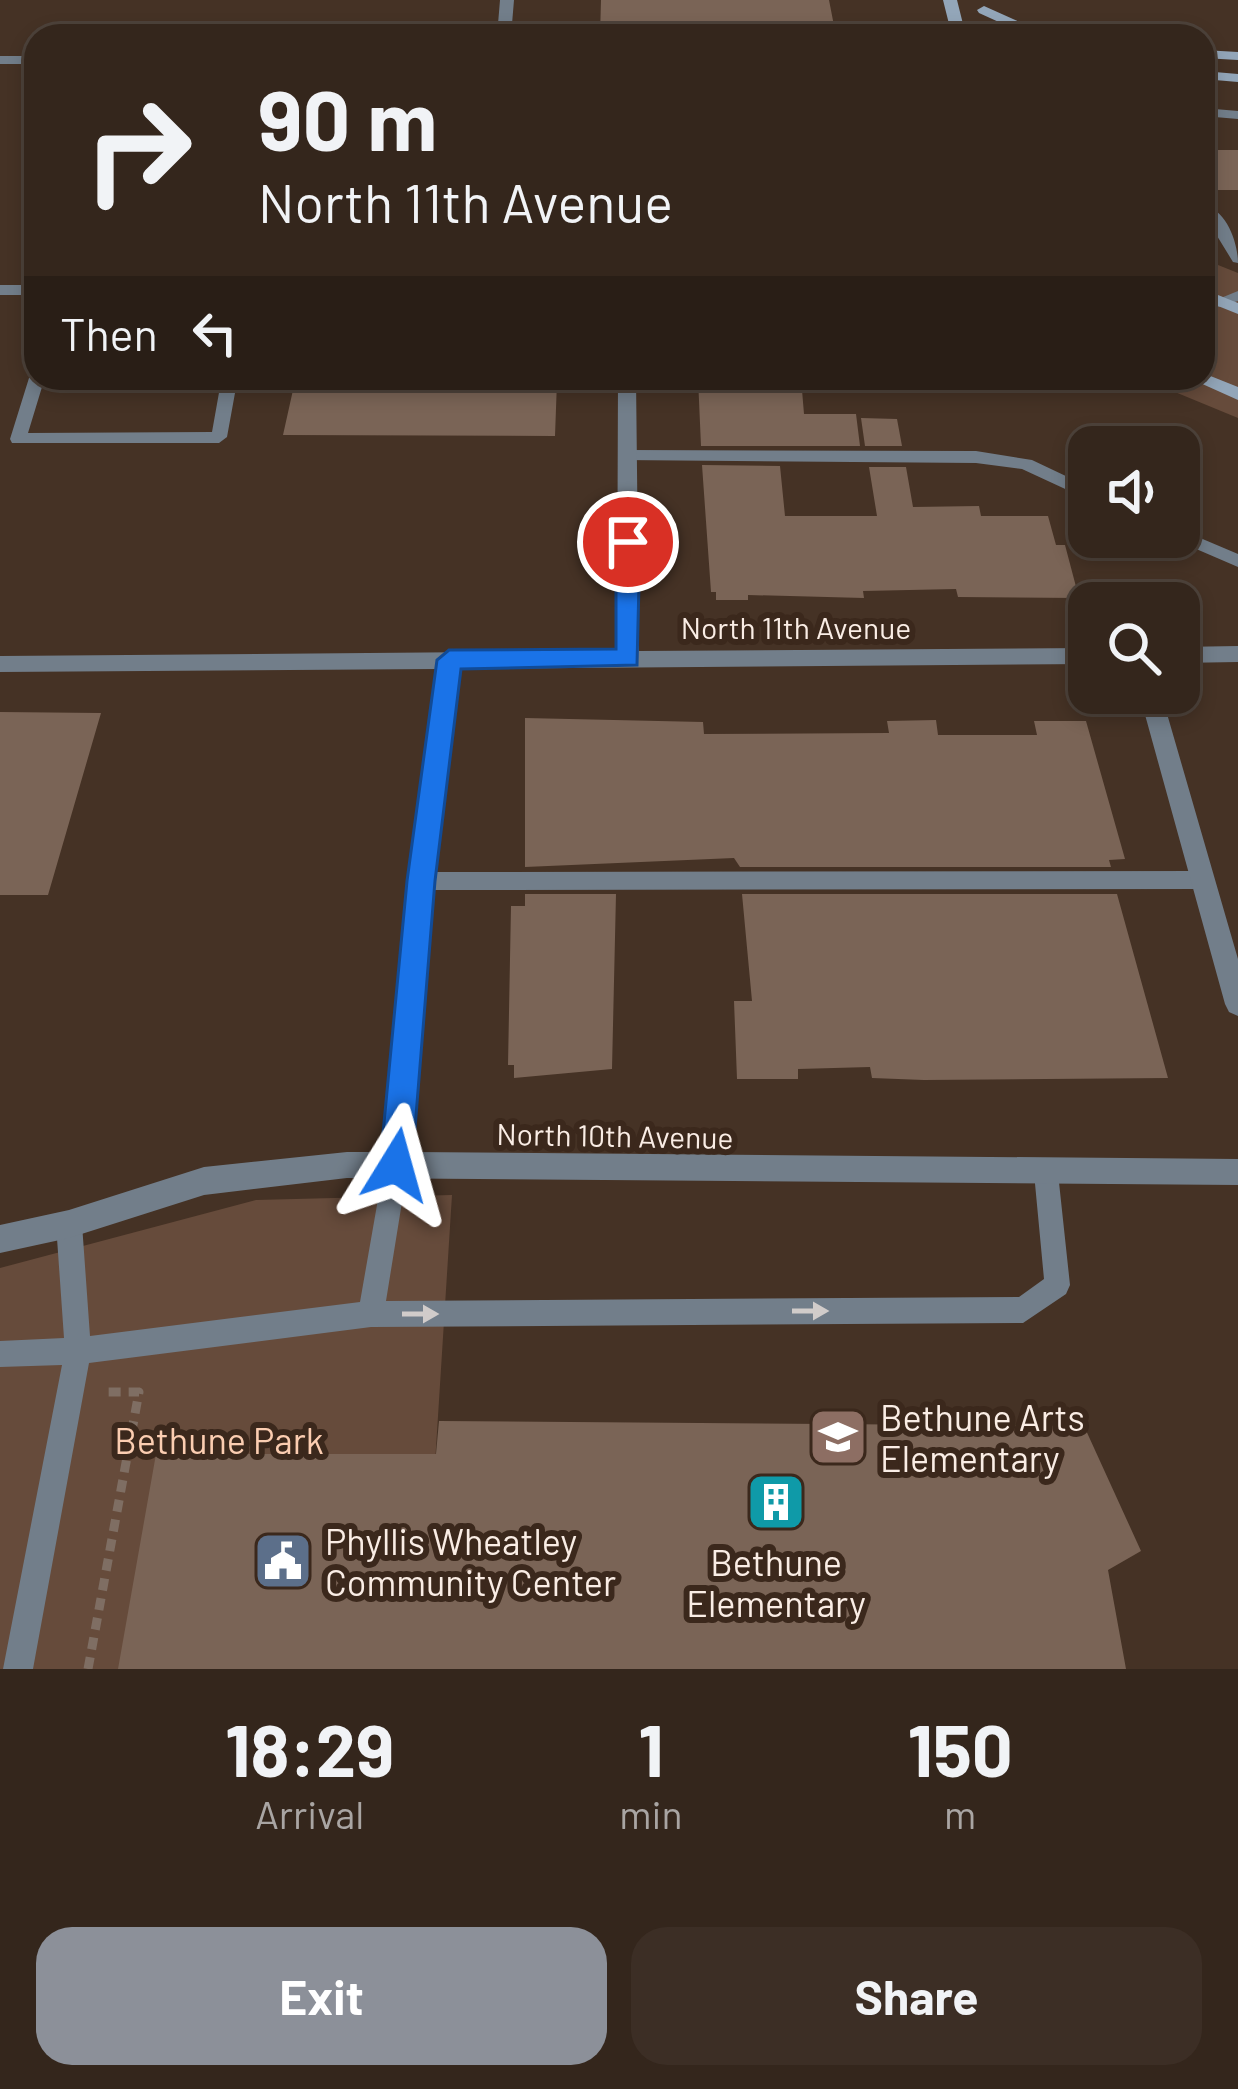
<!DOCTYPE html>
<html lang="en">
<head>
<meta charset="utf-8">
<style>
  body { margin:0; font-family:Barlow,sans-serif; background:#3c2e25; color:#f1f3f6; height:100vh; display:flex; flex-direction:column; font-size:45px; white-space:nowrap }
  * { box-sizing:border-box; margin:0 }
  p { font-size:39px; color:#a9a5a3 }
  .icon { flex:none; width:66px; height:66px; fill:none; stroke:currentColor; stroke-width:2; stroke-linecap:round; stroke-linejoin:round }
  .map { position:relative; height:1669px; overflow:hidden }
  .drawer { display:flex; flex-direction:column; background:#34261c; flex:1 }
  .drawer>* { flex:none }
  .guide { position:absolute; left:24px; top:24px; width:1191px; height:366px; border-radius:36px; box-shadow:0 6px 18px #0003,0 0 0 3px #4e433b; background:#34261c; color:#f1f3f6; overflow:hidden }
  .buttons { position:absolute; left:1068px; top:426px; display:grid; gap:24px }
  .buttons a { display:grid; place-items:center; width:132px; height:132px; border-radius:24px; background:#34261c; box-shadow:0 6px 18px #0003,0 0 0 3px #4e433b; font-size:60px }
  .pin { position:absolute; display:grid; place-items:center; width:102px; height:102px; color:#fff; margin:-51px; border:6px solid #fff; border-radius:50%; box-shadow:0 3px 12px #0007 }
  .me { position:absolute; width:132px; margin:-66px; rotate:8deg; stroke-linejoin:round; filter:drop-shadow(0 0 9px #0008) }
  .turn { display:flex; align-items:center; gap:42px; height:252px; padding:0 36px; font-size:54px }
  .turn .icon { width:156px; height:156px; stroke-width:2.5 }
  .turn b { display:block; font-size:84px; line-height:102px }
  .then { display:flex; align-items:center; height:114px; padding:0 36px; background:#0003; gap:24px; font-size:45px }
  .eta { display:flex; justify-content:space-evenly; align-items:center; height:204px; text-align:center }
  .eta b { font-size:72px; font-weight:700; line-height:84px }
  .cta { display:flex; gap:24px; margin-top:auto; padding:24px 36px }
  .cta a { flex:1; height:138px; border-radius:36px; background:#8c9099; color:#fff; font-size:48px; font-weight:700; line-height:138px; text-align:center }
  .cta a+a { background:#3c2e25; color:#f1f3f6 }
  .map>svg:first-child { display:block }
  .green { fill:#664b3b }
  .building { fill:#7a6456 }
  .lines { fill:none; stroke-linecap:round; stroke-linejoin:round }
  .path-far1 { stroke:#7f6e63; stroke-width:6; stroke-dasharray:8 4.5; stroke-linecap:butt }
  .path { stroke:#7f6e63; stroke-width:9; stroke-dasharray:12 8; stroke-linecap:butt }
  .lane { fill:#727e8a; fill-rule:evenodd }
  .street { fill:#727e8a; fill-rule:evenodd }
  .secondary { fill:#93a6b9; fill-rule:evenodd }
  .oneway { fill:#d1ccca }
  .route { fill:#1a73e8; stroke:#114b97; stroke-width:3 }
  .labels { text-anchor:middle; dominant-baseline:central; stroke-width:12; stroke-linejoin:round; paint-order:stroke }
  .street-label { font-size:30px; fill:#faede5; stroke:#3b281c }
  .near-poi-label { font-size:36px; fill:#faede5; stroke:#3b281c; text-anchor:start }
  .near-park-label { font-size:36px; fill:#fbcdb1; stroke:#3b281c }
</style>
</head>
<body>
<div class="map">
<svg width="1238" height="1669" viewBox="0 0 1238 1669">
  <rect width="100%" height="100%" fill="#453225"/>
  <!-- green -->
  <path class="green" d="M1203,259L1238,273V418L1141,378H1203Z
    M452,1195L422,1669H0V1268L256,1200Z"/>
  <!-- building -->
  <path class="building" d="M601,0H829L836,36H600Z
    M1203,150H1238V190H1203Z
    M698,378H801L804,414H856L860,446H701Z
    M295,381H557L555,436L283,435Z
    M861,418L897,419L902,446H865Z
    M702,465L780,466L785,516H877L869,467H906L913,507L979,506L981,516H1048L1056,545H1065L1079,598L958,597L956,589L863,591L864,598L748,595V600H716V592H711Z
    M0,712L101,713L48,895H0Z
    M525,718L703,722L704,734L889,733L887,721L936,720L938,735H1037L1034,721H1086L1125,859L1109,860L1111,867H740L734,858L525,867Z
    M525,894H616L612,1069L514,1078V1065H508L511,906H525Z
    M742,894H1117L1168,1078L924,1080L872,1078L870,1067L798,1069V1079H737L734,1001H752Z
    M439,1421L1084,1426L1141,1551L1108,1570L1126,1669H118L156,1454H436Z"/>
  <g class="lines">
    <!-- path-far1 -->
    <path class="path-far1" d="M1152,378L1173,386"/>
    <!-- path -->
    <path class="path" d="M88,1669L139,1392H101"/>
    <!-- lane -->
    <path class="lane" d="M1203,108L1238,111V119L1203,116Z
      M1203,205C1226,209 1238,242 1238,263L1233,262L1203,213Z
      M1238,291V301L1219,307L1211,302Z
      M36,373V378H235L237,382L227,437L219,443H12L10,439L29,378ZM42,387H220L212,432L28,433Z
      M627,450L976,451L1032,460L1089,487V500L1022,469L976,463L621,460L618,456Z
      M1179,529L1238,554V567L1173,539L1171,537H1179Z
      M1202,871L1210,874L1213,880L1210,886L1202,889L421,890L413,887L410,881L413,875L421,872Z
      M396,1153L405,1157L408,1165L386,1301L1019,1297L1044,1279L1034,1173L1037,1165L1046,1161L1055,1165L1058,1173L1070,1285L1066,1294L1023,1323L371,1327L89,1363L33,1669H3L62,1365L0,1367V1341L64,1338L56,1224L60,1215L69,1212L78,1215L82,1224L90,1336L360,1302L384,1165L387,1157Z"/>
    <!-- street -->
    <path class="street" d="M500,0H514L511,36H497Z
      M0,56H36V64H0Z
      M0,285H36V295H0Z
      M618,378H636L639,651L1089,648V664L459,669L433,881L411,1152L1238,1159V1185L347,1178L204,1195L69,1238L0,1253V1225L69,1210L204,1167L347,1152H383L409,881L437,669L0,672V656L617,651Z
      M1238,646V662L1179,663V647Z
      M1139,693H1161L1238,959V1016L1229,1012L1225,1004Z"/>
    <!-- secondary -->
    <path class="secondary" d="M943,0H957L966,36H952Z
      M984,6L1024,24L1090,36L1021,32L979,13L977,10Z
      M1203,50L1238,52V60L1203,58Z
      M1203,71L1238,74V82L1203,79Z
      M1203,289L1238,303V314L1203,300Z
      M1203,373L1238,387V400L1189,378H1203Z"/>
  </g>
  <!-- one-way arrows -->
  <defs><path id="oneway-solid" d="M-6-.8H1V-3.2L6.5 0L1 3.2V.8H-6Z" transform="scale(3)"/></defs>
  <g class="oneway">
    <use href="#oneway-solid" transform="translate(810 1311)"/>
    <use href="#oneway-solid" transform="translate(420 1314)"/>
  </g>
  <!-- route -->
  <path class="route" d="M628,534L640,542L637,665L461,669L435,881L412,1165L407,1176L396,1180L384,1176L380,1165L407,881L437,660L449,650L616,649V542Z"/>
  <!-- icons -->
  <defs>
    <g id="school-square" transform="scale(3)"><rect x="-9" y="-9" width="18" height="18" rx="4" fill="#8d6e63" stroke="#3b281c"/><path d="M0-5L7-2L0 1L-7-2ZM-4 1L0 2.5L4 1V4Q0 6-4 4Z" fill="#fff"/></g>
    <g id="building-square" transform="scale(3)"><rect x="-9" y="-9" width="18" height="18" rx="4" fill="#0f9aa8" stroke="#3b281c"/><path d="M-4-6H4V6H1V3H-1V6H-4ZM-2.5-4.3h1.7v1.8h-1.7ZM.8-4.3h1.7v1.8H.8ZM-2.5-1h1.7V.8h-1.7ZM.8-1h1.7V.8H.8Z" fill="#fff"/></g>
    <g id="civic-square" transform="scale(3)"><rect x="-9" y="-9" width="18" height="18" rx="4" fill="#5c6f8a" stroke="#3b281c"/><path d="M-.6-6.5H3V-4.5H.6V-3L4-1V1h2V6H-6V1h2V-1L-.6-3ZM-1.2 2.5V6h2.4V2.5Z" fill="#fff"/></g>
  </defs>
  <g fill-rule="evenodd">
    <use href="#school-square" x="838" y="1437"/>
    <use href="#building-square" x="776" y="1502"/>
    <use href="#civic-square" x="283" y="1561"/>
  </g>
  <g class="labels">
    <!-- street labels -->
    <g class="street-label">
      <text x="796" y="627">North 11th Avenue</text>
      <text transform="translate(615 1135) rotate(1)">North 10th Avenue</text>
    </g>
    <!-- near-poi labels -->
    <g class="near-poi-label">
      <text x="880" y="1416">Bethune Arts<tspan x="880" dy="41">Elementary</tspan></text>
      <text x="325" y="1540">Phyllis Wheatley<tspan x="325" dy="41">Community Center</tspan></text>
      <text x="776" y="1561" text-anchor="middle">Bethune<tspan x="776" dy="41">Elementary</tspan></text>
    </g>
    <!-- near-park labels -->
    <g class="near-park-label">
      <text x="219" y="1439">Bethune Park</text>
    </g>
  </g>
</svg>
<div class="buttons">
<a><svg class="icon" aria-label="sound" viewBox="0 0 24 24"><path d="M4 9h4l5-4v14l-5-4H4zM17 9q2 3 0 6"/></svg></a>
<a><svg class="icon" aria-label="search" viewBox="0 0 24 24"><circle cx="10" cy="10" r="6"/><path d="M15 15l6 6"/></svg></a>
</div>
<div class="pin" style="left:628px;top:542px;background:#d93025"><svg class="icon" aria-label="arrive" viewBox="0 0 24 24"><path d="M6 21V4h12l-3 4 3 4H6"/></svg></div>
<svg class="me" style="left:396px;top:1165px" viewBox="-20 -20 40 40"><path d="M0-17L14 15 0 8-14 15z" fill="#1a73e8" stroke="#fff" stroke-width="4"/></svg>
<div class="guide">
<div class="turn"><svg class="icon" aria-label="right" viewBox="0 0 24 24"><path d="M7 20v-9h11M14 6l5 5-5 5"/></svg><div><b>90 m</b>North 11th Avenue</div></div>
<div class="then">Then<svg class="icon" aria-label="left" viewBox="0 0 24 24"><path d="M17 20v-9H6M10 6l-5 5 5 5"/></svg></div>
</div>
</div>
<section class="drawer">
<div class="eta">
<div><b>18:29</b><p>Arrival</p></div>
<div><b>1</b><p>min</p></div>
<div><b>150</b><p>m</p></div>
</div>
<div class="cta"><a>Exit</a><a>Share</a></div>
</section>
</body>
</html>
